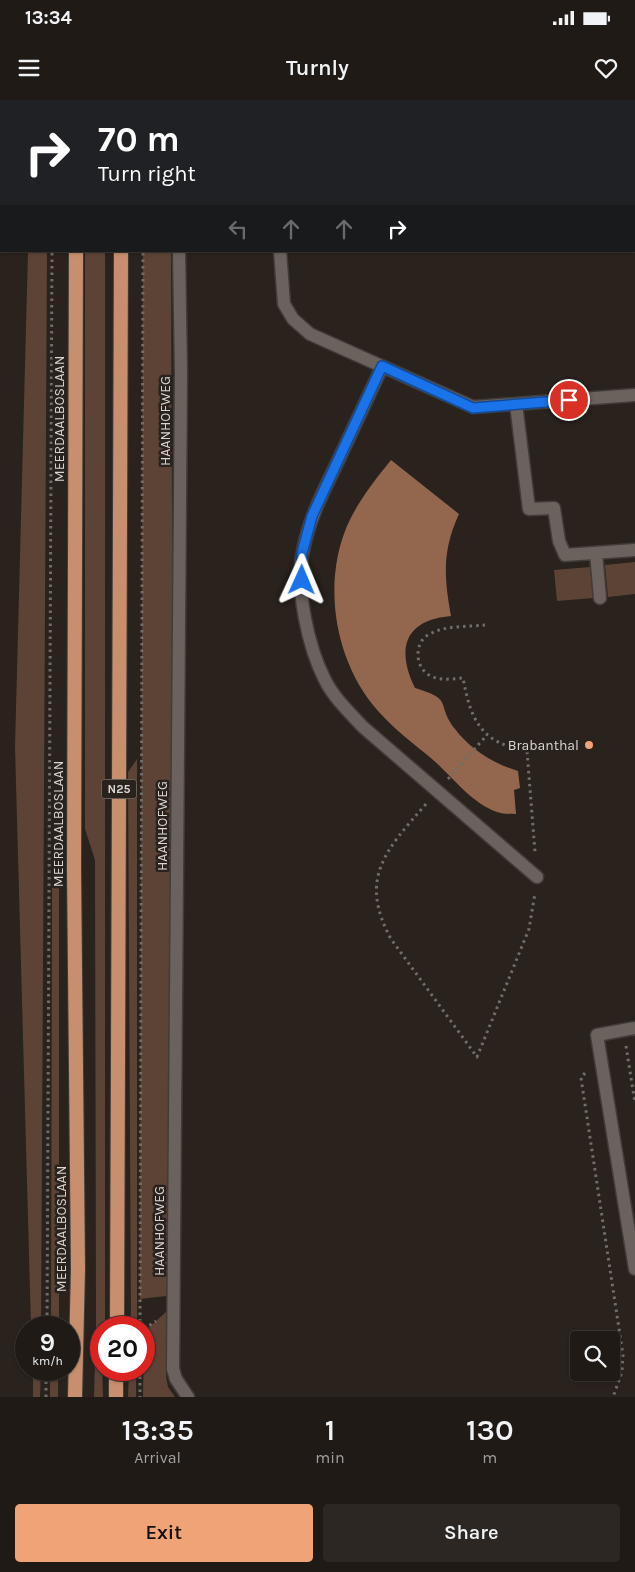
<!DOCTYPE html>
<html lang="en">
<head>
<meta charset="utf-8">
<style>
  body { margin:0; font-family:Karla,sans-serif; background:#2c2723; color:#f1f3f6; height:100vh; display:flex; flex-direction:column; font-size:19px; white-space:nowrap }
  * { box-sizing:border-box; margin:0 }
  p { font-size:16px; color:#a1a1a1 }
  .icon { flex:none; width:28px; height:28px; fill:none; stroke:currentColor; stroke-width:2; stroke-linecap:round; stroke-linejoin:round }
  .map { position:relative; height:1297px; overflow:hidden }
  .details { display:flex; flex-direction:column; background:#1f1a16; flex:1 }
  .details>* { flex:none }
  .banner { position:absolute; left:0px; top:0px; width:635px; height:152px; box-shadow:0 1px 4px #0004,0 0 0 1px #3c3835; background:#202124; color:#fff; overflow:hidden }
  .tools { position:absolute; left:570px; top:1231px; display:grid; gap:10px }
  .tools a { display:grid; place-items:center; width:50px; height:50px; border-radius:5px; background:#1f1a16; box-shadow:0 1px 4px #0004,0 0 0 1px #3c3835; font-size:25px }
  .speed { position:absolute; left:15px; top:1216px; display:flex; gap:10px; font-size:25px; font-weight:700; text-align:center }
  .speed>* { display:grid; place-content:center; width:65px; height:65px; border-radius:50%; background:#1f1a16; box-shadow:0 1px 4px #0004,0 0 0 1px #3c3835; line-height:1 }
  .speed small { font-size:12px; font-weight:400 }
  .speed .limit { border:8px solid #d22; background:#fff; color:#111 }
  .pin { position:absolute; display:grid; place-items:center; width:42px; height:42px; color:#fff; margin:-21px; border:2px solid #fff; border-radius:50%; box-shadow:0 1px 5px #0007 }
  .me { position:absolute; width:55px; margin:-28px; rotate:1deg; stroke-linejoin:round; filter:drop-shadow(0 0 4px #0008) }
  .turn { display:flex; align-items:center; gap:18px; height:105px; padding:0 15px; font-size:22px }
  .turn .icon { width:65px; height:65px; stroke-width:2.5 }
  .turn b { display:block; font-size:35px; line-height:42px }
  .lanes { display:flex; align-items:center; height:48px; padding:0 15px; background:#0003; justify-content:center; gap:25px; direction:ltr }
  .lanes .off { opacity:.35 }
  .eta { display:flex; justify-content:space-evenly; align-items:center; height:85px; text-align:center }
  .eta b { font-size:30px; font-weight:600; line-height:35px }
  .primary-button { display:flex; gap:10px; margin-top:auto; padding:10px 15px }
  .primary-button a { flex:1; height:58px; border-radius:5px; background:#efa377; color:#111; font-size:20px; font-weight:600; line-height:58px; text-align:center }
  .primary-button a+a { background:#2c2723; color:#f1f3f6 }
  .status { display:flex; justify-content:space-between; align-items:center; height:35px; padding:0 25px; background:#1f1a16; direction:ltr }
  .status svg { height:14px; fill:currentColor }
  header { display:flex; justify-content:space-between; align-items:center; height:65px; padding:0 15px; background:#1f1a16; font-size:22px; font-weight:600 }
  .map>svg:first-child { display:block }
  .green { fill:#5c4335 }
  .water { fill:#93674e }
  .lines { fill:none; stroke-linecap:round; stroke-linejoin:round }
  .service-casing { stroke:#423c39; stroke-width:15 }
  .minor-casing { stroke:#423c39; stroke-width:15 }
  .trunk-casing { stroke:#423c39; stroke-width:16 }
  .path { stroke:#736d69; stroke-width:3; stroke-dasharray:2.5 4; stroke-linecap:butt }
  .service { stroke:#6b625d; stroke-width:12 }
  .minor { stroke:#6b625d; stroke-width:12 }
  .trunk { stroke:#c88f6e; stroke-width:14 }
  .route-casing { stroke:#114b97; stroke-width:12 }
  .route { stroke:#1a73e8; stroke-width:9 }
  .poi-dot { fill:#efa377; stroke:#29221d; stroke-width:2 }
  .labels { text-anchor:middle; dominant-baseline:central; stroke-width:5; stroke-linejoin:round; paint-order:stroke }
  .shield { fill:#29221d; stroke:#a6a09c; stroke-width:1 }
  .shield-label { font-size:12px; font-weight:bold; fill:#dbd6d3 }
  .street-label { font-size:14px; fill:#dbd6d3; stroke:#29221d }
  .poi-label { font-size:14px; fill:#dbd6d3; stroke:#29221d; text-anchor:end }
</style>
</head>
<body>
<div class="status"><b>13:34</b><svg viewBox="0 0 49 12"><path d="M0 12V9h3v3zM5 12V6h3v6zM10 12V3h3v9zM15 12V0h3v12zM26 1h20v11H26zM47 4h2v5h-2z"/></svg></div>
<header><svg class="icon" aria-label="menu" viewBox="0 0 24 24"><path d="M4 6h16M4 12h16M4 18h16"/></svg>Turnly<svg class="icon" aria-label="heart" viewBox="0 0 24 24"><path d="M12 20l-8-8c-3-5 5-10 8-4 3-6 11-1 8 4z"/></svg></header>
<div class="map">
<svg width="635" height="1297" viewBox="0 0 635 1297">
  <rect width="100%" height="100%" fill="#29221d"/>
  <!-- green -->
  <path class="green" d="M28,151H47L41,1228L31,1227L15,647Z
    M85,151H105V1227L101,1228L103,1297H94L96,1222L95,760L85,729Z
    M143,151H171L175,1195L140,1199Z
    M635,462V494L608,497L605,465Z
    M590,467L593,498L557,501L554,470Z
    M137,659V1227L131,1228L128,672Z
    M59,778V1227L51,1228L52,788Z
    M167,1211L166,1276L168,1287L175,1297H143L144,1232Z
    M33,1270H41L40,1297H33Z
    M50,1270H58V1297H50Z
    M129,1270H136V1297H128Z"/>
  <!-- water -->
  <path class="water" d="M391,360L459,414C442,451 444,477 451,516C404,520 396,549 415,588C455,600 435,603 455,629C470,649 494,664 518,671L520,688L514,690L516,714C510,714 502,714 497,712C471,703 452,676 432,659C414,644 394,629 378,611C335,563 322,485 347,426C358,401 375,380 391,360Z"/>
  <g class="lines">
    <!-- service casing -->
    <g class="service-casing">
      <path id="service" d="M264,0V1
        M338,0L341,1
        M634,136L635,137
        M280,151L284,204L293,219L310,234L473,307L635,295
        M382,267C367,299 352,331 337,363C323,392 309,419 303,451C295,487 308,547 325,580C334,598 349,612 363,627L537,777
        M516,304L529,409L554,408L559,441L565,455L635,450
        M596,453L600,498"/>
    </g>
    <!-- minor casing -->
    <g class="minor-casing">
      <path id="minor" d="M178,1V0
        M179,151L181,273L173,1269L176,1279L188,1297
        M635,928L597,935L635,1169"/>
    </g>
    <!-- trunk casing -->
    <g class="trunk-casing">
      <path id="trunk" d="M76,1V0
        M121,1V0
        M117,1228L121,151
        M75,1297L78,1169L74,768L76,151
        M116,1297V1270"/>
    </g>
    <!-- path -->
    <path class="path" d="M20,0L21,1
      M53,0V1
      M468,0L471,1
      M143,1V0
      M634,73H635
      M485,525C467,527 444,525 428,535C414,543 415,567 429,575C439,581 452,579 463,578C471,621 481,643 527,651L535,752
      M448,679L487,635
      M426,704C386,750 358,778 391,839L477,957L529,829L535,793
      M626,946L635,1003
      M585,973L581,978L623,1255L622,1272L613,1297
      M47,1228L52,151
      M140,1228L143,151
      M144,1229L156,1221
      M140,1270V1297
      M46,1297V1270"/>
    <!-- service -->
    <use href="#service" class="service"/>
    <!-- minor -->
    <use href="#minor" class="minor"/>
    <!-- trunk -->
    <use href="#trunk" class="trunk"/>
  </g>
  <g class="lines">
    <!-- route casing -->
    <g class="route-casing">
      <path id="route" d="M302,480V453L312,416L382,266L473,308L569,300"/>
    </g>
    <!-- route -->
    <use href="#route" class="route"/>
  </g>
  <!-- markers -->
  <circle class="poi-dot" cx="589" cy="645" r="5"/>
  <g class="labels">
    <!-- shield labels -->
    <rect class="shield" x="101.5" y="679.5" width="35" height="19" rx="4"/>
    <g class="shield-label">
      <text x="119" y="689">N25</text>
    </g>
    <!-- street labels -->
    <g class="street-label">
      <text transform="translate(59 319) rotate(-90)">MEERDAALBOSLAAN</text>
      <text transform="translate(165 321) rotate(-90)">HAANHOFWEG</text>
      <text transform="translate(58 724) rotate(-90)">MEERDAALBOSLAAN</text>
      <text transform="translate(162 726) rotate(-90)">HAANHOFWEG</text>
      <text transform="translate(61 1129) rotate(-90)">MEERDAALBOSLAAN</text>
      <text transform="translate(159 1131) rotate(-90)">HAANHOFWEG</text>
    </g>
    <!-- poi labels -->
    <g class="poi-label">
      <text x="579" y="645">Brabanthal</text>
    </g>
  </g>
</svg>
<div class="tools">
<a><svg class="icon" aria-label="search" viewBox="0 0 24 24"><circle cx="10" cy="10" r="6"/><path d="M15 15l6 6"/></svg></a>
</div>
<div class="speed"><div>9<small>km/h</small></div><div class="limit">20</div></div>
<div class="pin" style="left:569px;top:300px;background:#d93025"><svg class="icon" aria-label="arrive" viewBox="0 0 24 24"><path d="M6 21V4h12l-3 4 3 4H6"/></svg></div>
<svg class="me" style="left:302px;top:480px" viewBox="-20 -20 40 40"><path d="M0-17L14 15 0 8-14 15z" fill="#1a73e8" stroke="#fff" stroke-width="4"/></svg>
<div class="banner">
<div class="turn"><svg class="icon" aria-label="right" viewBox="0 0 24 24"><path d="M7 20v-9h11M14 6l5 5-5 5"/></svg><div><b>70 m</b>Turn right</div></div>
<div class="lanes"><svg class="icon off" aria-label="left" viewBox="0 0 24 24"><path d="M17 20v-9H6M10 6l-5 5 5 5"/></svg><svg class="icon off" aria-label="ahead" viewBox="0 0 24 24"><path d="M12 20V5M6 11l6-6 6 6"/></svg><svg class="icon off" aria-label="ahead" viewBox="0 0 24 24"><path d="M12 20V5M6 11l6-6 6 6"/></svg><svg class="icon" aria-label="right" viewBox="0 0 24 24"><path d="M7 20v-9h11M14 6l5 5-5 5"/></svg></div>
</div>
</div>
<section class="details">
<div class="eta">
<div><b>13:35</b><p>Arrival</p></div>
<div><b>1</b><p>min</p></div>
<div><b>130</b><p>m</p></div>
</div>
<div class="primary-button"><a>Exit</a><a>Share</a></div>
</section>
</body>
</html>
